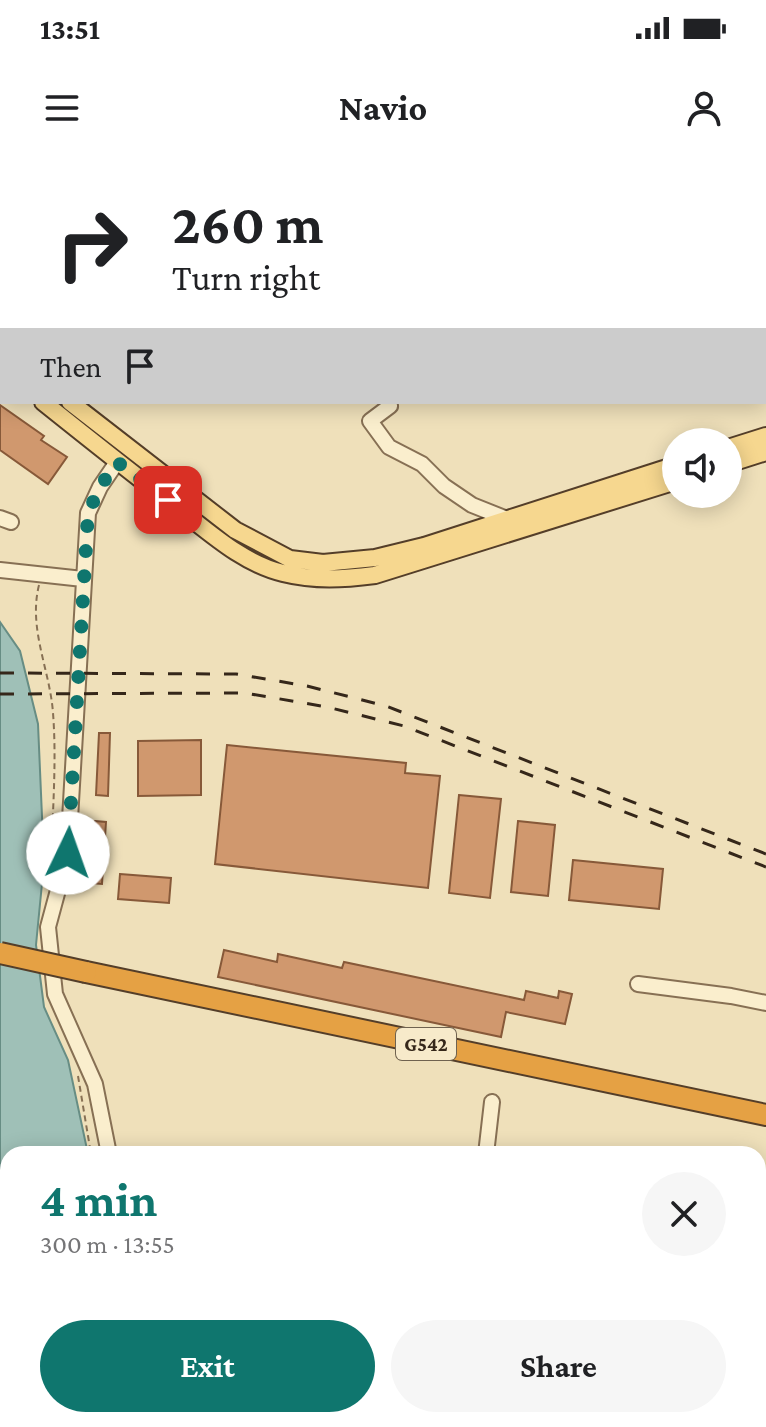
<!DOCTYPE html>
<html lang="en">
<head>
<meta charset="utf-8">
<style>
  body { margin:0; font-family:"Crimson Pro",serif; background:#f6f6f6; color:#202124; height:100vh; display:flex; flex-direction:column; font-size:30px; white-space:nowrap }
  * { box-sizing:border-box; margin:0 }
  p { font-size:26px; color:#757577 }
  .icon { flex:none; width:44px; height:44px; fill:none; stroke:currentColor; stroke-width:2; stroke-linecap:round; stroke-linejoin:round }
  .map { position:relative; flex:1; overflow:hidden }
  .sheet { position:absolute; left:0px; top:986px; width:766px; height:282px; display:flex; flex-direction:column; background:#fff; border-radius:24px 24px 0 0; box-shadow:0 4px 20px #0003 }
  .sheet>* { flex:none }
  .guide { position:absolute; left:0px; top:0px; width:766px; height:244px; box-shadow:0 4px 20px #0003; background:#fff; color:#202124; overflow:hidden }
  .controls { position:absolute; left:662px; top:268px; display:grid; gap:16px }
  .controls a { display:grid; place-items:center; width:80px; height:80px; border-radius:50%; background:#fff; box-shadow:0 4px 20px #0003; font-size:40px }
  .pin { position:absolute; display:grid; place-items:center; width:68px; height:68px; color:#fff; margin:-34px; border-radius:16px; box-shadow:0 4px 12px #0006 }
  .me { position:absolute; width:88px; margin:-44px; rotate:3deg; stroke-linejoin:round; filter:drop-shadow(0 0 6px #0008) }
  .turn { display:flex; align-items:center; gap:28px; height:168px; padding:0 40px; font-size:36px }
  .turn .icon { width:104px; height:104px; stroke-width:2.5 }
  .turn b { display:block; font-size:56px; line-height:68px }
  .then { display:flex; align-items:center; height:76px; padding:0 40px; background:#0003; gap:16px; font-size:30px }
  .round { display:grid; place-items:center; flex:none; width:84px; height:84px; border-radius:42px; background:#f6f6f6 }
  .summary { display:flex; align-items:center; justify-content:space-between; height:136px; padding:0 40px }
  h1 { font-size:48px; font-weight:700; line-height:60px; color:#0f766e }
  .action { display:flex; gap:16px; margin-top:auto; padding:16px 40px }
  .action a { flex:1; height:92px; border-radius:48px; background:#0f766e; color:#fff; font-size:32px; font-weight:700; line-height:92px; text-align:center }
  .action a+a { background:#f6f6f6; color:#202124 }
  .status { display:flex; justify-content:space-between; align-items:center; height:56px; padding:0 40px; background:#fff; direction:ltr }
  .status svg { height:22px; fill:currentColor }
  header { display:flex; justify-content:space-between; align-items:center; height:104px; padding:0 40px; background:#fff; font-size:36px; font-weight:700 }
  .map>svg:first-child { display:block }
  .water { fill:#9fc0b7; stroke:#678d84; stroke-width:2 }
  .building { fill:#d0986e; stroke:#875939; stroke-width:2 }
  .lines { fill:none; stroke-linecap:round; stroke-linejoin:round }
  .minor-casing { stroke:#877054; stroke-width:18 }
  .major-casing { stroke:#543e29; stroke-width:20 }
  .highway-casing { stroke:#543e29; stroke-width:24 }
  .path { stroke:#877054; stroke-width:2; stroke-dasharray:6 4; stroke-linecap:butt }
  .minor { stroke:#faeecd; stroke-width:14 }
  .major { stroke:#f6d78f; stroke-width:16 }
  .highway { stroke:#e5a144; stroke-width:20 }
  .rail { stroke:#35271a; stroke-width:3; stroke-dasharray:14 14; stroke-linecap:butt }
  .highway-bridge-casing { stroke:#543e29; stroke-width:24; stroke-linecap:butt }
  .highway-bridge { stroke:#e5a144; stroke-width:20 }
  .route { stroke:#0f766e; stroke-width:14; stroke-dasharray:0 25.2 }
  .labels { text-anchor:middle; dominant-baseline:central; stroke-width:6; stroke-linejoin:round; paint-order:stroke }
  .shield { fill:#f7eaca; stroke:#6f624f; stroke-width:2 }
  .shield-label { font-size:20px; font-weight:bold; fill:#35271a }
</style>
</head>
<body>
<div class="status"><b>13:51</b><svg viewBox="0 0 49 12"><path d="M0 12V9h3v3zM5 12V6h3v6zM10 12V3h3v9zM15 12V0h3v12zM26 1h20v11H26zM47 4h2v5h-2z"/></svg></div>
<header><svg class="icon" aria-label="menu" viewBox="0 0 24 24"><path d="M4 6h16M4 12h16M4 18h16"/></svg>Navio<svg class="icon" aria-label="person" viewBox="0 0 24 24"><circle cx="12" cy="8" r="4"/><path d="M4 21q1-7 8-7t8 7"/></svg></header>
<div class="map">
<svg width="766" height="1267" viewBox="0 0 766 1267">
  <rect width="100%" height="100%" fill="#efe0ba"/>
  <!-- water -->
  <path class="water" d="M0,462L20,491L38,564L44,703L36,785L44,847L68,900L88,994H8V1087L0,1049Z
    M44,1260H143L145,1267H45Z"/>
  <!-- building -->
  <path class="building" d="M0,245L44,276L41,280L67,297L48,324L0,290Z
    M99,573H110L108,636L96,635Z
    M201,580V635L138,636V581Z
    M227,585L406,603L405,613L440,616L428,728L215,704Z
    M459,635L501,639L490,738L449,733Z
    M95,661L106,662L102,724L90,723Z
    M518,661L555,665L548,736L511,732Z
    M573,700L663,709L659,749L569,740Z
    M120,714L171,718L169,743L118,739Z
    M224,790L277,802L278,794L342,808L344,802L524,840L526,831L558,838L559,831L572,834L565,864L506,852L501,877L218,817Z"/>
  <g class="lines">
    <!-- minor casing -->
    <g class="minor-casing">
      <path id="minor" d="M512,0L513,2
        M576,0L577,2
        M715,0L716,2
        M395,2V0
        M605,2L610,0
        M764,53L766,52
        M764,132L766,138
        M764,158L766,152
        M389,242L390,246L370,261L389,287L422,304L444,326L472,345L507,359
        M0,358L11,362
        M0,410L83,419
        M638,824L731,836L766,843
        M109,994L95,924L55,834L48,767L68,693L88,353L100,327L117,302
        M486,994L492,942
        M166,1260L167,1267
        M562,1260L564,1267"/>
    </g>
    <!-- major casing -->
    <g class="major-casing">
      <path id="major" d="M0,185L2,187
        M0,207L2,209
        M43,242C88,278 133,314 179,349C210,373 244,404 283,413C315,421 344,419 375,415L676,321
        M70,242L235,370L290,399L323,403L375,398L424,386L676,305
        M728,288L766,276
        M728,304L766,292"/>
    </g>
    <!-- highway casing -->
    <g class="highway-casing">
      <path id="highway" d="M86,812L766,955"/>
    </g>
    <!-- path -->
    <path class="path" d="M39,425C28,469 50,510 53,553C57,604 52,657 51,708
      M78,916L91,994
      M0,1072L8,1110
      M40,1260L42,1267
      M143,1260L145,1267"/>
    <!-- minor -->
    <use href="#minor" class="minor"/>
    <!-- major -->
    <use href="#major" class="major"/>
    <!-- highway -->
    <use href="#highway" class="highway"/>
    <!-- rail -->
    <path class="rail" d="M0,513L236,514L307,526L386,546L766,694
      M0,534L245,533L327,547L404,566L766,707"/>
    <!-- highway-bridge casing -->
    <g class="highway-bridge-casing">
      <path id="highway-bridge" d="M0,793L86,812"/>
    </g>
    <!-- highway-bridge -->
    <use href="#highway-bridge" class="highway-bridge"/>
  </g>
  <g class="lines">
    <!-- route -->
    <path class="route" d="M68,693L88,353L100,327L117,302L168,340"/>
  </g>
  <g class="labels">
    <!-- shield labels -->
    <rect class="shield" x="396" y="868" width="60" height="32" rx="6"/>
    <g class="shield-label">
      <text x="426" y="884">G542</text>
    </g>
  </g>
</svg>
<div class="controls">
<a><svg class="icon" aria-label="sound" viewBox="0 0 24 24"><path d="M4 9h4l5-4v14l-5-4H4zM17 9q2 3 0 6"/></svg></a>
</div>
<div class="pin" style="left:168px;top:340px;background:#d93025"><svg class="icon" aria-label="arrive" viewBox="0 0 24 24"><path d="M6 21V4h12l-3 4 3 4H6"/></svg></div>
<svg class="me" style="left:68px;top:693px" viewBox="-20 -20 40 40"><circle r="19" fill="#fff"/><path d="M0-13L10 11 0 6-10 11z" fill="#0f766e"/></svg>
<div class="guide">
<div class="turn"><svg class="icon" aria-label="right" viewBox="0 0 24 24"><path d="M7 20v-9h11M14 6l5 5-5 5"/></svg><div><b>260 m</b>Turn right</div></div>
<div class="then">Then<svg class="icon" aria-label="arrive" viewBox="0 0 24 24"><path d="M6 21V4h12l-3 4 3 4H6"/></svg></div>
</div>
<section class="sheet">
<div class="summary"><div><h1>4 min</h1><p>300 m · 13:55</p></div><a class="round"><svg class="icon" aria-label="close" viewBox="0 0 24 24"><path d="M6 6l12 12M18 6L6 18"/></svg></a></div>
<div class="action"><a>Exit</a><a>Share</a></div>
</section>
</div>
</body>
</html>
